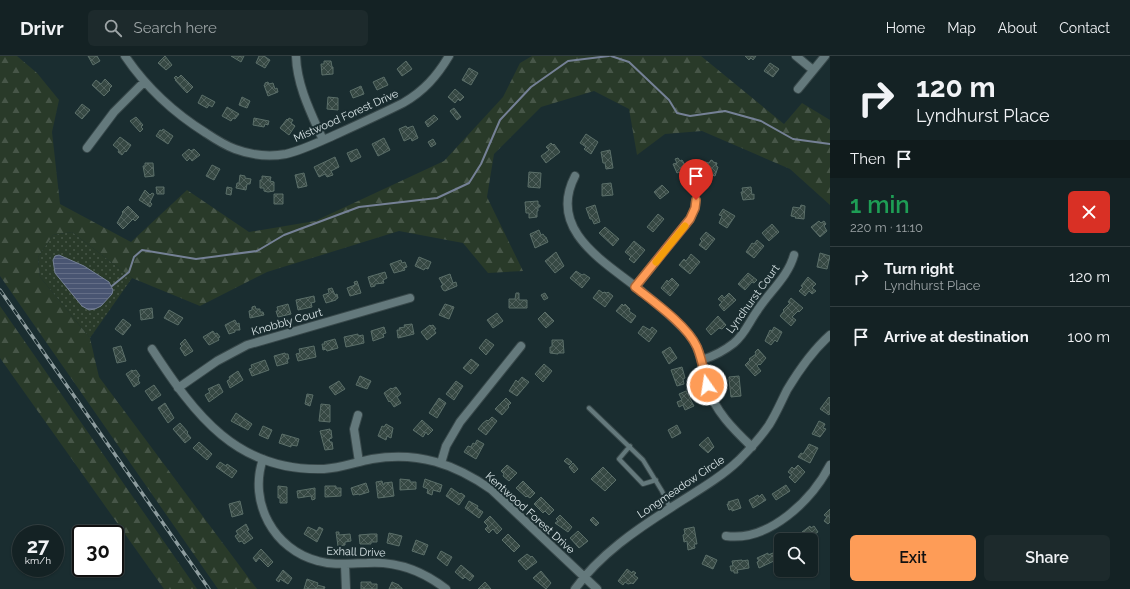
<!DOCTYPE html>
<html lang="en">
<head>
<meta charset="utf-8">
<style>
  body { margin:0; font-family:Raleway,sans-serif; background:#1d2a2c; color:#f1f3f6; height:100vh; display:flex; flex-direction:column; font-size:15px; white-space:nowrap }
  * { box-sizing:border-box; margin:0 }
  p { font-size:13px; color:#9da4a6 }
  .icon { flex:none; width:22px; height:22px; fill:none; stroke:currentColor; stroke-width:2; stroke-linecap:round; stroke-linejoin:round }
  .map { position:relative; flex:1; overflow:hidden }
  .drawer { display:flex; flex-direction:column; background:#142224; width:300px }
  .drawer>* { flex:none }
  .banner { background:#142224; color:#f1f3f6; overflow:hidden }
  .fabs { position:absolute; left:774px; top:477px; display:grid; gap:8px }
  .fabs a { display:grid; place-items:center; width:44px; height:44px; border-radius:6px; background:#142224; box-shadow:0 1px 3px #0004,0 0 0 1px #333f41; font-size:20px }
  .speed { position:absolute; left:12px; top:469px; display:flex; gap:8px; font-size:20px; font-weight:700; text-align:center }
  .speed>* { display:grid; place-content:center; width:52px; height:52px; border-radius:50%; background:#142224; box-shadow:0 1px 3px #0004,0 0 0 1px #333f41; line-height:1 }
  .speed small { font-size:10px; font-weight:400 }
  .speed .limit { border:2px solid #111; border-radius:6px; background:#fff; color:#111 }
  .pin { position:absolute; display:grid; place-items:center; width:34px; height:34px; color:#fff; margin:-41px -17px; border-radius:50% 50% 50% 0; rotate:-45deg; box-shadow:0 0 4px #0007 }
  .pin .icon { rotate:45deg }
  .me { position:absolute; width:44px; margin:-22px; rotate:347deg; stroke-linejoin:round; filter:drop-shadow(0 0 3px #0008) }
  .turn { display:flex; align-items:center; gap:14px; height:84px; padding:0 20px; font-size:18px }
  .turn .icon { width:52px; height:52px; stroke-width:2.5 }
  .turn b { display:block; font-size:28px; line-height:34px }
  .then { display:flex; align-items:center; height:38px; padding:0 20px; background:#0003; gap:8px; font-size:15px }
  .round { display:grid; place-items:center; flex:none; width:42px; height:42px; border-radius:6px; background:#1d2a2c }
  .head { display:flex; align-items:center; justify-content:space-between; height:68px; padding:0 20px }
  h1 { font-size:24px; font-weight:600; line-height:30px; color:#1e9e55 }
  .action { display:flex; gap:8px; margin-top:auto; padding:8px 20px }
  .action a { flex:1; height:46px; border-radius:6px; background:#fe9c57; color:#111; font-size:16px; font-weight:600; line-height:46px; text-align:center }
  .action a+a { background:#1d2a2c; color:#f1f3f6 }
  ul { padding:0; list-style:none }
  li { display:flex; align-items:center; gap:12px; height:60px; padding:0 20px; border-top:1px solid #333f41 }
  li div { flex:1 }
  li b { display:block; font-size:15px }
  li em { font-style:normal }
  header { display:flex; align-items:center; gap:24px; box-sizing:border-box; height:56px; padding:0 20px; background:#142224; border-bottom:1px solid #333f41 }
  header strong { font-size:19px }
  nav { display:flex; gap:22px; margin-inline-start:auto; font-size:14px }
  .search { width:280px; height:36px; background:#1d2a2c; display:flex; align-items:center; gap:10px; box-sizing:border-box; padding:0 14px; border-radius:6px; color:#9da4a6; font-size:15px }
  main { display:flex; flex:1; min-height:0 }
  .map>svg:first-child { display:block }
  .grass { fill:url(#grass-dots) }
  .forest { fill:url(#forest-firs) }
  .water { fill:url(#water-rules); stroke:#758196 }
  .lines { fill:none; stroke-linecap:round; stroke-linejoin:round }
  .stream { stroke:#758196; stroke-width:2 }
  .building { fill:url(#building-cross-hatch); stroke:#5b6f69 }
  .service-casing { stroke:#38484a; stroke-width:6 }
  .minor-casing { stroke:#38484a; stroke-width:10 }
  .service { stroke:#64797c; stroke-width:4 }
  .minor { stroke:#64797c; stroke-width:8 }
  .rail-casing { stroke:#8e9d9f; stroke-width:3.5 }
  .rail { stroke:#1a2d30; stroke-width:2; stroke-dasharray:6; stroke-linecap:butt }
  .route-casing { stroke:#a56539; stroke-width:10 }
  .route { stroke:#fe9c57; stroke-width:7 }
  .slow { stroke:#f59e0b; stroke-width:7 }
  .labels { text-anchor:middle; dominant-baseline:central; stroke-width:4; stroke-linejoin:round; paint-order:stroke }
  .street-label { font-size:11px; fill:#dbe7e9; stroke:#1a2d30 }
</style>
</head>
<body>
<header>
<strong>Drivr</strong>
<div class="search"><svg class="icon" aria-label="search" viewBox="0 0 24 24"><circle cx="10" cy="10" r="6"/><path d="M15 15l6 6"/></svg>Search here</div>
<nav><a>Home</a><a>Map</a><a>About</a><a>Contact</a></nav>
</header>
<main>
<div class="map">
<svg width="830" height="533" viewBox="0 0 830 533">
  <defs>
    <pattern id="grass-dots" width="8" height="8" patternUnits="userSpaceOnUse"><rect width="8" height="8" fill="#293a29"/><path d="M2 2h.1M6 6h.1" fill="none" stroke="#475648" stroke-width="1.8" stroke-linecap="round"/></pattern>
    <pattern id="forest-firs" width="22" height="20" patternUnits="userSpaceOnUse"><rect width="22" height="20" fill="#293a29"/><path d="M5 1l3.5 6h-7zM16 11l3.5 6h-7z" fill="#475648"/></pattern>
    <pattern id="water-rules" width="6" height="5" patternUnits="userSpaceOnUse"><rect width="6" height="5" fill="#495572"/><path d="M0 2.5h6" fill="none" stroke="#636d86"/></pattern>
    <pattern id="building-cross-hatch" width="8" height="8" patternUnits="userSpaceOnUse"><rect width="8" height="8" fill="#364843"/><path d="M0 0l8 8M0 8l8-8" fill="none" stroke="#52625e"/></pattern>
  </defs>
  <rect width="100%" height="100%" fill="#1a2d30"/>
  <!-- grass -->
  <path class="grass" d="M72,176L132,222L90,282L40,221L38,201L53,179Z"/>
  <!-- forest -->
  <path class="forest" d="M0,0H17L37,17L59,44L52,76L60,148L131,186L187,134L249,176L315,165L444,105L503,41L520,7L532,0H701L784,68L802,47L830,64V149L790,113L702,75L665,78L637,99L629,53L594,35L541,51L494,98L487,141L523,215L488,217L463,187L399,175L267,216L200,250L132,222L72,176L53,179L38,201L40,221L90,282L99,321L257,533H218L0,220Z
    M0,250L197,533H164L0,302Z"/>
  <!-- water -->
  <path class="water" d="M59,199L84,210L109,226L113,234L112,238L101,250L95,253L89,254L82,250L55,217L53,204L55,200Z"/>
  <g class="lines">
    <!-- stream -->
    <path class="stream" d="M611,0L629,6L669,44L677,57L690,60L725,55L761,65L793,83L830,88
      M112,230L129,216L134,201L142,194L196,203L257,195L284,179L359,151L437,142L469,127L481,108L500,64L531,31L568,5L609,0"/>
  </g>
  <!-- building -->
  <path class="building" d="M88,0H97L100,5L93,9Z
    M165,0L172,9L166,14L158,7Z
    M231,0H244L241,6Z
    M259,0H264L270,4L265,12L256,7Z
    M745,0H756L753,4L751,2L749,4Z
    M324,5H331L332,11H333V18L322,19L321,8H324Z
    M406,5L412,13L402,20L397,13Z
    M770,7L779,13L773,21L764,15Z
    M469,12L478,17L471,29L462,24Z
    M181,19L193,31L187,37L175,24L176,23L174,22L176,20L178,22Z
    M384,21L388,29L377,34L373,26Z
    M105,23L112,30L109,33L110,34L104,40L92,29L96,24L101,28Z
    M268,26L269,28L273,27L275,33L277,32L278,36L268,40L264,29H265V27Z
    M361,30L364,38L353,42L350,35Z
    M455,33L464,41L460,45L458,43L455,47L448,41Z
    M202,39L215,46L212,51L209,49L207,52L198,47Z
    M242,41L250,45L247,52L239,49Z
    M328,41L338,42V54L327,53Z
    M82,48L90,54L82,63L75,57Z
    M227,51L239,58L235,63L233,62L231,65L222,60Z
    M454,52L461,61L457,64L450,55Z
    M434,59L438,63L428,71L425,66Z
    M136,61L143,69L141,71L143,73L140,76L130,65Z
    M254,62L269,65L268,69L265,68L264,71L253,69Z
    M289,62L293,64L291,67L295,70L289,79L280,72L287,63L288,64Z
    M406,70L407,72L413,70L418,82L412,85L411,82L404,85L399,73Z
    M163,73L173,80L168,88L156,80L160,74L162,75Z
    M586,78L598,86L591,98L584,93L586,91L580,87Z
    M120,81L131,89L126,96L125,95L122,99L118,96L119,94L113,89Z
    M384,82L390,94L378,100L372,88Z
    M433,83L436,88L431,91L428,86Z
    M551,87L553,89L554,88L560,96L546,107L541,100L549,94L546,91Z
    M189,93L191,95L194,93L200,99L192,105L190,102L187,105L182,99Z
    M357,93L361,101L351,106L347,97Z
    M610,94L613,112L606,113L605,107H603L601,96Z
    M335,101L339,111L331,115L333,119L327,121L325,118L319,121L314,111Z
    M678,102L680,105L682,104L687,112L685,113L686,115L680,117L679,116L677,117L673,108L677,107L675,103Z
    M711,104L713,105V106L717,107L716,110L718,111L715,120L709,118L708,119L703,117V115L701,114L705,106L709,107Z
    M145,107H153L154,120L145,121L143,110H145Z
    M212,109L220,113L214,124L206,120Z
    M529,116L541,117L540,132L528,131Z
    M304,117L307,130L298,132L295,119Z
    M240,119L245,120V122L251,123L250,128H247L246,134L236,132L237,127H239Z
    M262,120L271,121L270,125L274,126V135L268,136L264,135V132H260V124H262Z
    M611,127L613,139L602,140V128Z
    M662,129L669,136L660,143L654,136Z
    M156,131H164V138H157Z
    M227,131L232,132L231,139L226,138Z
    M751,131L752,139L754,138V143L743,144L741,136H743L742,132Z
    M145,134L150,139L152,137L154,138L150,146L152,148L150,151L139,144Z
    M274,138H283V148H274Z
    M538,145V149H540V151H538V155H537V161L529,162V157H526L525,146Z
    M595,149L600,166L594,168L592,163H590L586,152Z
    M801,149L805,150L804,163L795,162L796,161L791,160L793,151L800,152Z
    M128,150L139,161L135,165L133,163L123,173L117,167L123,157L122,156Z
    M723,153L735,160L727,172L719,167L722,160L719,159Z
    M658,158L664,163L653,176L647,171Z
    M819,165L821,167L824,165L826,168L824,170L827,175L820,181L811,171Z
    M772,168L779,176L769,185L762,177Z
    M605,171L619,183L613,190L599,177Z
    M539,174L541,179L543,178L545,181H546L548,186L535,192L530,178Z
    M706,176L715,183L706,194L699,189L702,185L700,183Z
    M757,184L764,190L754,202L746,196L752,187L754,188Z
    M634,185L645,194L634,207L629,203L631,201L625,196Z
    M556,196L564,210L555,217L545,205Z
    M820,197L830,200L827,213L817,211Z
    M691,198L700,206L690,218L679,209L684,203L686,205Z
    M419,201L431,206L428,213L425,212L424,214L415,210Z
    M401,204L402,207L405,206L407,211L404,212L405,214L394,217L390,208Z
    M576,215L582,219L584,218L590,222L582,232L570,222Z
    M385,216L387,222L383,224L384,227L375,228V230L371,231L368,221Z
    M748,217L757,224L754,227L752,226L745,234L738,228Z
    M450,218L453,227L456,226L457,230L445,235L443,234L441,230L443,229L439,222Z
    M808,221L816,228L812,232L816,235L812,238L809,235L805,240L799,235L803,231L801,230Z
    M672,222L679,229L670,240L661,232L667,224L668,226Z
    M357,225L361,237L350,240L347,232L355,229L354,226Z
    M332,232L335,239L337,238L338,242L336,243V244L326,247L323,239L329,237L328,233Z
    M599,234L603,237L604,236L607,237L608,236L613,240L605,251L593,242Z
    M516,237H519V244H527V252H509V243H515Z
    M545,237L548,242L544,244L541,239Z
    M729,237L736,244L724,255L719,249L722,246L718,243L722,239L724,242Z
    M314,240L315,246L311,247L312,251L298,254L296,244Z
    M791,242L803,252L799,256L798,255L792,261L796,264L791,270L780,260L784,255L783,254L790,247L788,246Z
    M288,248L291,258L278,261L276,255H278L277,251Z
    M445,248L454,251L449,263L439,259Z
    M622,248L624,250L625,248L630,253L629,255L636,260L631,267L616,255Z
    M255,250L256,253H260V256H263L264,259L250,262L249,255L252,254V251Z
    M152,252L153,262L141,264L140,254Z
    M169,254L183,262L178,269L164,262Z
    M545,256L554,265L546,272L538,263Z
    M497,257L503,265L493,272L487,264Z
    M718,260L726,269L722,273L719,272L711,279L706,273Z
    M123,263L131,269L123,279L115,273Z
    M235,264L237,268L239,267L240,274H235V276L229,278L225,269Z
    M412,268L414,278L398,282L397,274H400L399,272L405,271L404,269Z
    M430,269L431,270L433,269L436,273L434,274L436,277L427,284L421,276Z
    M643,270L650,274L652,271L657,275L649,286L638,277Z
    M384,271L386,277L383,278L384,281L373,285L371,275Z
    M774,271L782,276L777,286L775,284L771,289L765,285L770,274L772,275Z
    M213,275L215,278L217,277L220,281L218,282L219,284L209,289L203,281Z
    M358,278V280L363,279L364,287L346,291L344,281Z
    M185,283L193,295L185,300L180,292L182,290L180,288Z
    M335,283L338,292L327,295L326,293L323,294L322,288H325L324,286Z
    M486,283L494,289L486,299L479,292Z
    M552,284H563L564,297H558V298L550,297V291H552Z
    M121,290L126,305L117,307L113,292Z
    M314,290L316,301L298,305L296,298L300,297L299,293Z
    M670,291L677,302L669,308L662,296Z
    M758,293L766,302L760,309L759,308L757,310L761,315L755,320L745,309L750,304L749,303L756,298L755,296Z
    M285,297V298H288L289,303H287L288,307L277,310L274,300Z
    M471,303L479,309L471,318L463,312Z
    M265,304L269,314L252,320L249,313L252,312L251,309Z
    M544,308L552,315L543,326L535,318Z
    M682,311L685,322L683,323L684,328L677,330L671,314Z
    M132,314L133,315L136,314L140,320L138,321L139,323L138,324L140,327L134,331L126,318Z
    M238,315L243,324L230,332L227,325L230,323L229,321Z
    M360,320L371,325L367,333L356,329Z
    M739,320L741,340L731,341L729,323V321Z
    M522,321L529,326L517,340L509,335L516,324L518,326Z
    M339,325L345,333L335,339L329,331Z
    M456,325L463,330L454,344L446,338Z
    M219,328L223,336L209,346L205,339L210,336L208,333Z
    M154,329L161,339L152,345L145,335Z
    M396,331L401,338L397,341L401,347L394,351L390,345L389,346L384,337L391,332L392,333Z
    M686,335L694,350L685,354L683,349L679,351L677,346L682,344L679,338Z
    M307,338L313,339L310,350L305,348Z
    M829,341L830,342V357L829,359L820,353Z
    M439,342L446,347L437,362L429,357Z
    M506,342L511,347L508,350L509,351L502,359L495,353Z
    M165,347L174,362L168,367L158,352Z
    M321,348L330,349V366L319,365Z
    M236,357L252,368L248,374L231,365Z
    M492,361L497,365L486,379L478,373L483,367L487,364L488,365Z
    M422,364L433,374L428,379L426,376L423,381L413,374Z
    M819,365L825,368L823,372L826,373L820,381L812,378Z
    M180,367L188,376L187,377L191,382L185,387L173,373Z
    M386,368L393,372L391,382L387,380L386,384L378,380L382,370L384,371Z
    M677,369L681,377L672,382L668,374Z
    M263,370L272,374L268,383L259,379Z
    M330,373L329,374H331L332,382L329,383L330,386H332L333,393L325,394L320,375Z
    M282,378L299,383L297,390L291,389V391L279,387Z
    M708,381L714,391L708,397L699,389Z
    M477,384L484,388L476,403L464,396L468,390L471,391L473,387L475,388Z
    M199,386L212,398L207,404L193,392Z
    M809,388L818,392L810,407L798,401L801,397L803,398Z
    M567,402L572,406L569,409L564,405Z
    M220,406L226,410L227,408L237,415L232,422L216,411Z
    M573,407L578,413L574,417L569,411Z
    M507,409L517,417L509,425L503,420L504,418L501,415Z
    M798,409L805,416L795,427L789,421L792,419L788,416L792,411L794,413Z
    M603,411L616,424L605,435L591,423Z
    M400,423L410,424V426H416V433L400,434Z
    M425,423L442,429L440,436L433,434L432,439L427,437L428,433L423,431Z
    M382,425L383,429H384V427L392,426L394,440L378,442L376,426Z
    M523,425L535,437L530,442L527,440L526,441L516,432Z
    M366,427L369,436L359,439V438L353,439L351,432Z
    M786,429L790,435L776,444L772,438Z
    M278,430L287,431V447H280V442H278Z
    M325,430H336V432H341V440L325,441Z
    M315,432V443L312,444L311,440L298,442L297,435Z
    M451,432L460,438L461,437L465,440L459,449L446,440Z
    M762,438L766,444L753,452L749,444L758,439L759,441Z
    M541,441L554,454L549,459L545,455L543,457L534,448Z
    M738,443L741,452L732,455V453L729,454L727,448H729L728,446Z
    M240,445L243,458L232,461L229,448Z
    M469,445L478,450L477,452L483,456L479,462L465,452Z
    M830,453V466L828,468L824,465L827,461L824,459Z
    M560,459L572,471L568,476L555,467L558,465L556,463Z
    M490,460L502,473L497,478L493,473L489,477L485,473L488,470L484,466Z
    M593,461L599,467L596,470L590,464Z
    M246,468L249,474L247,475L253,482L244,488L242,485L239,486L235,480L238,478L236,475Z
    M810,470L811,472L814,470L818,476L807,483L802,476Z
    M308,471L317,475L319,471L323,473L317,486L304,478Z
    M694,471L697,488H694L695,492L688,494L687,485L684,486L683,479L685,478L684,473Z
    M578,475L588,485L579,492L570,482Z
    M336,476H339V479L350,478L351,485L345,486V489L338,490Z
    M389,477L402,480L399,490L387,487Z
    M371,478H377V486H371V488H360L359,479Z
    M508,478L520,490L514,496L502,484Z
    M416,484L428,489L424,499L412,495Z
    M261,493L273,506L268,511L259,502L256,506L253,502Z
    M441,495L452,501L447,510L437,502Z
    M768,497V499L773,497L776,504L759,512L757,506L759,505L757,502Z
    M527,498L531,501L532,500L537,506L526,514L518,505Z
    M706,499L717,504L713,513L702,508Z
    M742,504V505L748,504L749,512L737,514L738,517H734V515H731L730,510H733L732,505Z
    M461,509L474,520L470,525L465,521L463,523L455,516Z
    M627,513L632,517L633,515L636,517L634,519L638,522L633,528L632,527L628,528L625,526L623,529L618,525Z
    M283,514L292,522L288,528L280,523L279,526L276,524Z
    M541,515L551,527L546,533L533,522Z
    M307,523L318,527L317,529L325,531L324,533H304Z
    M361,526H371V528H377V533H361Z
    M392,526L399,529V530L402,532V533H389Z
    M485,526L491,533H478Z"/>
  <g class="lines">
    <!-- service casing -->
    <g class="service-casing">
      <path id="service" d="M589,352L643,404L662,435L670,452
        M630,390L619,403L643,428L656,424"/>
    </g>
    <!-- minor casing -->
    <g class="minor-casing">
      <path id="minor" d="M125,0C146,31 174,57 206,77C215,83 224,89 235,93C251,99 269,101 286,98C303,94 321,85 337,78C359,68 381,58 403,47C424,35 437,20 449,0
        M296,0C297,30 311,57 323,84
        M796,0L813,14
        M798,33L825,0
        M87,92L114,56L144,26
        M575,120C548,172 600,203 635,230C651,243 679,265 691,281C702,296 702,313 707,330C715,355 733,373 752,391
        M635,231L690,163L695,152L696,144
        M152,293C195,359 237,416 324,413C341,412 356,406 372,403C418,395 455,408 492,434L597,533
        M702,304C714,300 724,295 734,287C745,278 749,266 757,255C769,236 788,221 794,199
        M178,332L217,305L247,289L410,242
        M358,359L354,373L359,406
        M263,403C248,446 274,494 318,505C335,510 350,507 367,507C396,505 423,515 446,533
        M441,407L446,390L460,366L521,290
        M726,480C769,486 812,444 830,409
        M345,509L346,533
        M575,533C599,499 637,473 672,451C695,436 719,423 739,404C750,393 760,382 769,369C776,358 781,346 787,334C799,314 812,295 830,279"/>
    </g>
    <!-- service -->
    <use href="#service" class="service"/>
    <!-- minor -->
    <use href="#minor" class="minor"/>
    <!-- rail casing -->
    <g class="rail-casing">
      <path id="rail" d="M0,234L209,533"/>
    </g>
    <!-- rail -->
    <use href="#rail" class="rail"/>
  </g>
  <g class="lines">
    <!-- route casing -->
    <g class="route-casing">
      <path id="route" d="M696,144L695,152L690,163L635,231C654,246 687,269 697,291C702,303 704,316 707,329"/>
    </g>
    <!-- route -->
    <use href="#route" class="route"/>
    <!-- slow -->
    <path class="slow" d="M656,206L685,170"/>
  </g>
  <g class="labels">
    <!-- street labels -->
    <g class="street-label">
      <text transform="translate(346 60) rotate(-24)">Mistwood Forest Drive</text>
      <text transform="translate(753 243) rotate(-54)">Lyndhurst Court</text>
      <text transform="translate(287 266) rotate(-16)">Knobbly Court</text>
      <text transform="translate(681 431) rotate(-34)">Longmeadow Circle</text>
      <text transform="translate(530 457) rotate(42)">Kentwood Forest Drive</text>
      <text transform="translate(356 496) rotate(2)">Exhall Drive</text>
    </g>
  </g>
</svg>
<div class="fabs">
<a><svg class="icon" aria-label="search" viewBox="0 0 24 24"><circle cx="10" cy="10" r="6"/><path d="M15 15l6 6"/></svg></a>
</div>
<div class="speed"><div>27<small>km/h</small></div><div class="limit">30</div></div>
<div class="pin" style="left:696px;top:144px;background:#d93025"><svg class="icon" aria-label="arrive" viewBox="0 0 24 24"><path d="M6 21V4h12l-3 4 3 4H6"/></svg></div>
<svg class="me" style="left:707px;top:329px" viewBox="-20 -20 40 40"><circle r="17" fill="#fe9c57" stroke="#fff" stroke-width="3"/><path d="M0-11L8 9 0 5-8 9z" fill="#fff"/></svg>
</div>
<section class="drawer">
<div class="banner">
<div class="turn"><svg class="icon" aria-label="right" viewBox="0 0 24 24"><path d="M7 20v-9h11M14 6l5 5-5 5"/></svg><div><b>120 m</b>Lyndhurst Place</div></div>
<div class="then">Then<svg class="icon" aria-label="arrive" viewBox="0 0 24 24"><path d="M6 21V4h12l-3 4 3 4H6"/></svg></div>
</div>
<div class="head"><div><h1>1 min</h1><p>220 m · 11:10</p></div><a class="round" style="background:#d93025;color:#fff"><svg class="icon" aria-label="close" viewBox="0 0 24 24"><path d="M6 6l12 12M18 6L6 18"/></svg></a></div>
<ul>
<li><svg class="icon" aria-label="right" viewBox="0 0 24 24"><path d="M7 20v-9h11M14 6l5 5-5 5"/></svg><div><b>Turn right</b><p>Lyndhurst Place</p></div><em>120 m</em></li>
<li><svg class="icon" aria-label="arrive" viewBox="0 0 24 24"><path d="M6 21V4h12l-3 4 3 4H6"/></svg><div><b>Arrive at destination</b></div><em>100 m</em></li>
</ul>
<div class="action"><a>Exit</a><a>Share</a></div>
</section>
</main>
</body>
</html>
